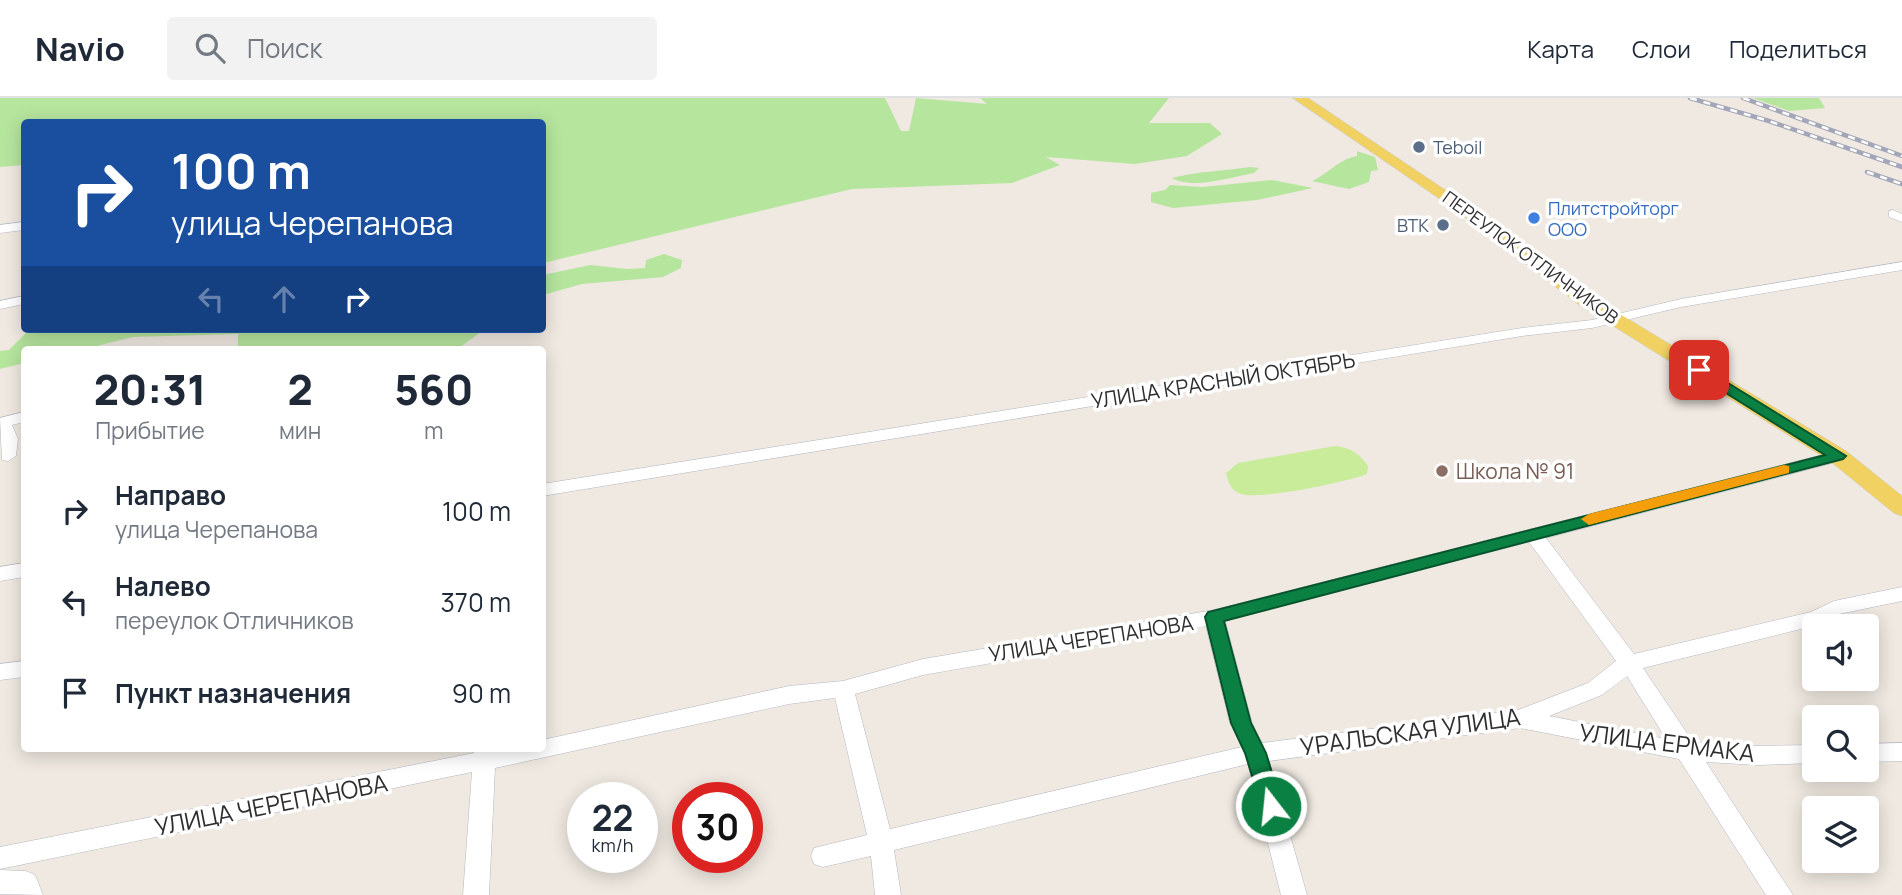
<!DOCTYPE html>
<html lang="ru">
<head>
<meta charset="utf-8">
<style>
  body { margin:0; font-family:Manrope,sans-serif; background:#f2f2f3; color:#1f2937; height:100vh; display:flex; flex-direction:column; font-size:26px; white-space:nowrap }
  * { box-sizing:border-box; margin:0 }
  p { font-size:23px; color:#747a83 }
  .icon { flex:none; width:38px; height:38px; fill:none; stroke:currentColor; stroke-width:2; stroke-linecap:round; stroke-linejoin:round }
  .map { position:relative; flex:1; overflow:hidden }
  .drawer { position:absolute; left:21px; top:248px; width:525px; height:406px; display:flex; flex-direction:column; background:#fff; border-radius:7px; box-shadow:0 4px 18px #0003 }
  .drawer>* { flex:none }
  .top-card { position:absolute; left:21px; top:21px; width:525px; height:214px; border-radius:7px; box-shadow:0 4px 18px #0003; background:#1a4fa0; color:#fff; overflow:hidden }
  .buttons { position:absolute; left:1802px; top:516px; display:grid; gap:14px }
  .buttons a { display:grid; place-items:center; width:77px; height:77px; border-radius:7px; background:#fff; box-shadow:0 4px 18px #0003; font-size:35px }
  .speed { position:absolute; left:567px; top:684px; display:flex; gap:14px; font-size:35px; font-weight:700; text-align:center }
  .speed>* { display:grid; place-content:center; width:91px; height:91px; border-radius:50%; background:#fff; box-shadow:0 4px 18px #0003; line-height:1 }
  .speed small { font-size:18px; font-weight:400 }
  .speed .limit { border:10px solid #d22; background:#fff; color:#111 }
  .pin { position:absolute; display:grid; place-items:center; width:60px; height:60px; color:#fff; margin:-30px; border-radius:14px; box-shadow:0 4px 10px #0006 }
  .me { position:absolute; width:77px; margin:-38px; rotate:344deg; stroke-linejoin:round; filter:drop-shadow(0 0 5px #0008) }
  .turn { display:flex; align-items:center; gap:24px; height:147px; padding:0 35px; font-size:32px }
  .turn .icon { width:91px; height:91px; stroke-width:2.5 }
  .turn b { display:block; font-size:49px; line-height:60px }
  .lanes { display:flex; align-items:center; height:66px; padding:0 35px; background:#0003; justify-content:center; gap:35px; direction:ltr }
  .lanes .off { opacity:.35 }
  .eta { display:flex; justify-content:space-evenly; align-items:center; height:119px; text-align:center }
  .eta b { font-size:42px; font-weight:800; line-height:49px }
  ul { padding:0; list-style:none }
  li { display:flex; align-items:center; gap:21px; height:91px; padding:0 35px }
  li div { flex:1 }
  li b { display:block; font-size:26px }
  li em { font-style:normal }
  header { display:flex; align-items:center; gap:42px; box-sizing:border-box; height:98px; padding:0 35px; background:#fff; border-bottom:2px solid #e0e1e3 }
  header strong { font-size:33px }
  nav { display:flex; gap:38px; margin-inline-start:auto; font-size:24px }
  .search { width:490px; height:63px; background:#f2f2f3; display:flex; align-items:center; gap:18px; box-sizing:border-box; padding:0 24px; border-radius:7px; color:#747a83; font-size:26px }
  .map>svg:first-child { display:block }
  .green { fill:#b6e59e }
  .pitch { fill:#c9ec9a }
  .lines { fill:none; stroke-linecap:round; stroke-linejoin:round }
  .minor-casing { stroke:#b4b7c1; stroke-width:1 }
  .major-casing { stroke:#c9c9c9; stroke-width:1 }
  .minor { fill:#fff; fill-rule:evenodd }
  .major { fill:#f2d163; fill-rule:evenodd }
  .rail-casing { stroke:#a3a6b8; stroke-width:4.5 }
  .rail { stroke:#fff; stroke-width:2.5; stroke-dasharray:7; stroke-linecap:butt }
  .route { fill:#0b8043; stroke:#07532c; stroke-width:2 }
  .slow { fill:#f59e0b }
  .service-dot { fill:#5c6f8a; stroke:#fff; stroke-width:2.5 }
  .shop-dot { fill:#3f7fe0; stroke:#fff; stroke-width:2.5 }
  .education-dot { fill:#8d6e63; stroke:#fff; stroke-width:2.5 }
  .labels { text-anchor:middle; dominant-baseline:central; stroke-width:7; stroke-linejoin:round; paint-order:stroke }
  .far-service-label { font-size:18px; fill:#4e5e75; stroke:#fff; text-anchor:start }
  .far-shop-label { font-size:18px; fill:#366cbe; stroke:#fff; text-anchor:start }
  .far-street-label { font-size:18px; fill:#2e2e2e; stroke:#fff }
  .street-label { font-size:21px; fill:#2e2e2e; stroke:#fff }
  .education-label { font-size:21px; fill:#785e54; stroke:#fff; text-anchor:start }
  .near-street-label { font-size:24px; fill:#2e2e2e; stroke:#fff }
</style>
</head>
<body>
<header>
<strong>Navio</strong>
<div class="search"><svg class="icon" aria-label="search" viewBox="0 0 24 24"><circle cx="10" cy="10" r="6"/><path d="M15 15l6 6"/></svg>Поиск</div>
<nav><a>Карта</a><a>Слои</a><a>Поделиться</a></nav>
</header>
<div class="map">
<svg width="1902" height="797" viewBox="0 0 1902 797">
  <rect width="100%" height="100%" fill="#efe9e1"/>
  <!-- green -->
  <path class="green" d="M0,0H885L901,33H909L916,0L987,6L980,0H1169L1149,25H1210L1222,36L1187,58L1135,66L1046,59L1060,67L1012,85L852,91L543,165L542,24H24V67L0,69Z
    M1753,0H1819L1825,10L1789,13Z
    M1357,53L1375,59L1378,72L1371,73L1369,84L1349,91L1312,83C1330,75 1337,62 1357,58Z
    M1250,69L1259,70L1254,75C1231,79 1193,92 1172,80C1198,73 1224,73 1250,69Z
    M1272,82L1313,90L1257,102L1173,110L1151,104V95L1165,92L1170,87L1203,89Z
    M664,156L682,162L681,170L663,179L582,186L543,197V177L590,167L627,171L645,170L646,162Z
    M30,231H485L456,252H238V236L133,239L80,252H24V265L0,271V253L9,252Z"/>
  <!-- pitch -->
  <path class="pitch" d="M1335,348C1351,350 1359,355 1368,368L1367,376C1346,384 1262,402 1241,396C1231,393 1228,384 1226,375L1238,365Z"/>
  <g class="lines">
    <!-- minor casing -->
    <g class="minor-casing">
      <path id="minor" d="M1893,112L1902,116V124L1889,119V113Z
        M24,124V132L0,135V127Z
        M1902,164V172L1681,209L1592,230L1522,238L542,398V386L1522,230L1592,222L1681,201Z
        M24,198V206L0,211V203Z
        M24,314V324L12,327L18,341L16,358L8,363L2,362L0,320Z
        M1838,353L1844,354L1846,358L1844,362L1546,440L1634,556L1811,514L1834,503L1902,489V503L1839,516L1817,527L1643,570L1693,644L1748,648L1815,647V665L1758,667L1706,664L1793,797H1766L1679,661L1520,630L1269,663L1307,797H1281L1248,666L894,752L901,797H875L871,758L823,769L814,766L811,758L814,750L867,737L835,600L789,606L495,670L489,797H463L472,674L0,771V749L474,655L475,651H542V642L789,588L843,583L923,561L1214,512ZM1529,444L1616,563L1588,585L1518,612L1262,645L1252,625L1225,523ZM1206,528L1230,625L1242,649L890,731L855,596L923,577ZM1627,578L1666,641L1549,618L1602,597Z
        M24,465V479L0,483V469Z
        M24,563V579L0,582V566Z
        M1902,645V663L1867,664V646Z
        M0,772L26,773L35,777L43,797L0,796Z"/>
    </g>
    <!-- major casing -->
    <g class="major-casing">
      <path id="major" d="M1293,0H1308L1466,106L1590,198L1846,353L1902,398V418L1894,415L1830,363L1578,206L1456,112Z"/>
    </g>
    <!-- minor -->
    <use href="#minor" class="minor"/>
    <!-- major -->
    <use href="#major" class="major"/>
    <!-- rail casing -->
    <g class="rail-casing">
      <path id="rail" d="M1690,0L1769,23L1902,69
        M1743,0L1902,58
        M1867,74L1902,86"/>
    </g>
    <!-- rail -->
    <use href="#rail" class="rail"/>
  </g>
  <!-- route -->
  <path class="route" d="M1699,267L1846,358L1843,361L1224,523L1251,625L1266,655L1282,708L1278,714L1271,717L1263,714L1245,655L1231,625L1205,519L1208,514L1825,357L1694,275V269Z"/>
  <!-- slow -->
  <path class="slow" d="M1784,367L1789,368V375L1589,427L1581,421L1589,416Z"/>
  <!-- markers -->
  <g class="service-dot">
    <circle cx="1419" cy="49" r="7"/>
    <circle cx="1443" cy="127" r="7"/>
  </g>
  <circle class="shop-dot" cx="1534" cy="120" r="7"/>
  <circle class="education-dot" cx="1442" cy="373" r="7"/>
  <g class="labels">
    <!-- far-service labels -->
    <g class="far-service-label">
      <text x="1433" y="49">Teboil</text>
      <text x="1429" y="127" text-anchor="end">ВТК</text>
    </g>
    <!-- far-shop labels -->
    <g class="far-shop-label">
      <text x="1548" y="110">Плитстройторг<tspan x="1548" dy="21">ООО</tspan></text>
    </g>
    <!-- far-street labels -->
    <g class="far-street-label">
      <text transform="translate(1531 159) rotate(36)">ПЕРЕУЛОК ОТЛИЧНИКОВ</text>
    </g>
    <!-- street labels -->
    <g class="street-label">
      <text transform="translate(1223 282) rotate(-9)">УЛИЦА КРАСНЫЙ ОКТЯБРЬ</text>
      <text transform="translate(1091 540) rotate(-9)">УЛИЦА ЧЕРЕПАНОВА</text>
    </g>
    <!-- education labels -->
    <g class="education-label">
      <text x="1456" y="373">Школа № 91</text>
    </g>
    <!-- near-street labels -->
    <g class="near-street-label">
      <text transform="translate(1410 633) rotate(-8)">УРАЛЬСКАЯ УЛИЦА</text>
      <text transform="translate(1667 644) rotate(7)">УЛИЦА ЕРМАКА</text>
      <text transform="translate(271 706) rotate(-11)">УЛИЦА ЧЕРЕПАНОВА</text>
    </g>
  </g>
</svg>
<div class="buttons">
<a><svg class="icon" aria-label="sound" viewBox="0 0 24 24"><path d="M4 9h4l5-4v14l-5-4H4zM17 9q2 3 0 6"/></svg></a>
<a><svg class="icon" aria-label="search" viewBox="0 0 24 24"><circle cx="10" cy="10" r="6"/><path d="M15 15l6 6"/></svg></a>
<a><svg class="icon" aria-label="layers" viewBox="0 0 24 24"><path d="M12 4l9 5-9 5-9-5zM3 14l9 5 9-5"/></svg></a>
</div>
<div class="speed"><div>22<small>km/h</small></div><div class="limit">30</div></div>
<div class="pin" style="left:1699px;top:272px;background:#d93025"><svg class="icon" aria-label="arrive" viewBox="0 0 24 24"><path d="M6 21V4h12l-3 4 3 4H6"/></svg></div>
<svg class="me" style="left:1271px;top:708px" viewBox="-20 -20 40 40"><circle r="17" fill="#0b8043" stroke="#fff" stroke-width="3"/><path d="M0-11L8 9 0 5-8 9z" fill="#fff"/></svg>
<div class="top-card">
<div class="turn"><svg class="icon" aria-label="right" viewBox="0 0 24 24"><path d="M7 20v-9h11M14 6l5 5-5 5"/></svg><div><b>100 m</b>улица Черепанова</div></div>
<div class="lanes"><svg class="icon off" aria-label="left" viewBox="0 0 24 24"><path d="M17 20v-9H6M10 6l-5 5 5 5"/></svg><svg class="icon off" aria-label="ahead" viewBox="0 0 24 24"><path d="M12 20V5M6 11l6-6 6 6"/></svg><svg class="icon" aria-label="right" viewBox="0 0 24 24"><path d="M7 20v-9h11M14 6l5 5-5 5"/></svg></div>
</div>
<section class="drawer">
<div class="eta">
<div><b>20:31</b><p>Прибытие</p></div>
<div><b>2</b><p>мин</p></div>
<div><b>560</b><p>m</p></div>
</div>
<ul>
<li><svg class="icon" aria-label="right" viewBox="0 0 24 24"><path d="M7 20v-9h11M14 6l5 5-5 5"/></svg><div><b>Направо</b><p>улица Черепанова</p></div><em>100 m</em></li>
<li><svg class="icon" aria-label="left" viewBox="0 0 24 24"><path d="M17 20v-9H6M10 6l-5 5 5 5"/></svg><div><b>Налево</b><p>переулок Отличников</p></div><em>370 m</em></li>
<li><svg class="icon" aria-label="arrive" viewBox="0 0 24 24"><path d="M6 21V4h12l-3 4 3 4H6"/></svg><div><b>Пункт назначения</b></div><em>90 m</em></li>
</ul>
</section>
</div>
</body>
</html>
